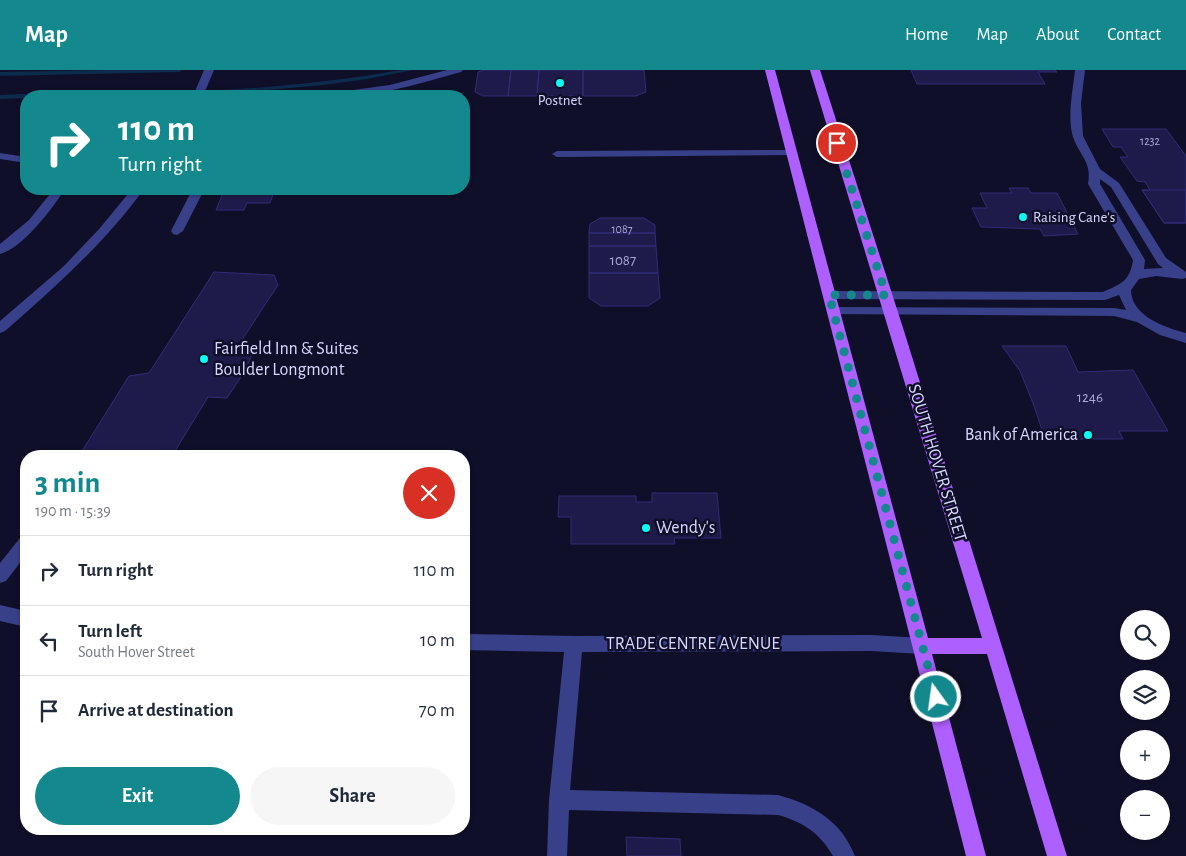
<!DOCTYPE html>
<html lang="en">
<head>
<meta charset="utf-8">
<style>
  body { margin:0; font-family:"Alegreya Sans",sans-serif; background:#f6f6f7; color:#1f2937; height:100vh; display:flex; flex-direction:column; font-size:19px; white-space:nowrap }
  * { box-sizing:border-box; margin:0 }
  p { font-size:16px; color:#747a83 }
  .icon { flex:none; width:28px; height:28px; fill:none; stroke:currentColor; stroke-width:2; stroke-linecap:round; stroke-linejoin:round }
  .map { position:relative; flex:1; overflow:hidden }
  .panel { position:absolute; left:20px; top:380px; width:450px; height:385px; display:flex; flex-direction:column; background:#fff; border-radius:20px; box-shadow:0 1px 4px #0004 }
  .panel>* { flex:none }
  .top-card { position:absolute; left:20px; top:20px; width:450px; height:105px; border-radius:20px; box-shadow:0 1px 4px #0004; background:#13898d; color:#fff; overflow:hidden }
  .controls { position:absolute; left:1120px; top:540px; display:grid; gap:10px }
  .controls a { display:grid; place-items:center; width:50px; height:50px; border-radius:50%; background:#fff; box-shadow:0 1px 4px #0004; font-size:25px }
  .pin { position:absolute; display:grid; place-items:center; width:42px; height:42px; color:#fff; margin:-21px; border:2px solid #fff; border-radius:50%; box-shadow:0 1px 5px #0007 }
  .me { position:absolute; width:55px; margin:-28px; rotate:346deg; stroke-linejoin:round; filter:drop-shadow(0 0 4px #0008) }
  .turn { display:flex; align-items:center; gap:18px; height:105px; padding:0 15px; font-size:22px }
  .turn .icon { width:65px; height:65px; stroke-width:2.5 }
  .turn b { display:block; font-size:35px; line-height:42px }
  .round { display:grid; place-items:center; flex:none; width:52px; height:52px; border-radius:26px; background:#f6f6f7 }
  .headline { display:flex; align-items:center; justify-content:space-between; height:85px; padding:0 15px }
  h1 { font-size:30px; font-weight:700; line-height:38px; color:#13898d }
  .primary-button { display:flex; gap:10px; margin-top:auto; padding:10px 15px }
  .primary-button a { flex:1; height:58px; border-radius:30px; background:#13898d; color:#fff; font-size:20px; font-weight:700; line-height:58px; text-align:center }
  .primary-button a+a { background:#f6f6f7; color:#1f2937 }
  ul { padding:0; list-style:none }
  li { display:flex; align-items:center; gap:15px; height:70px; padding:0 15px; border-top:1px solid #e0e1e3 }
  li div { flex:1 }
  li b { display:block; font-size:19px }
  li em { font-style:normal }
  header { display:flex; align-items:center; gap:30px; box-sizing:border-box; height:70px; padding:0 25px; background:#13898d; color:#fff }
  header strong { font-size:24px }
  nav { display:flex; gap:28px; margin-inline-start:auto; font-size:18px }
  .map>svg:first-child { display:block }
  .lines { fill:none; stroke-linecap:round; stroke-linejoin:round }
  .stream { fill:#0b2c4d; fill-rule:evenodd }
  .building { fill:#1e1b4b; stroke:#312c78 }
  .minor { fill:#39408a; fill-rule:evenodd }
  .major { fill:#ae5fff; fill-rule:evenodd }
  .route { stroke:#13898d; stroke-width:9; stroke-dasharray:0 16.2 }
  .poi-dot { fill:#04fff7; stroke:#100f29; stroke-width:2 }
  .labels { text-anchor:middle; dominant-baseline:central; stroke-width:5; stroke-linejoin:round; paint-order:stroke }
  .far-number-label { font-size:12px; fill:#aaa9d2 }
  .far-poi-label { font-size:15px; fill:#d8d8ff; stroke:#100f29 }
  .number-label { font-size:15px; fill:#aaa9d2 }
  .poi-label { font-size:18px; fill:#d8d8ff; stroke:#100f29; text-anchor:start }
  .street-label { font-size:18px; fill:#d8d8ff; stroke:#100f29 }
</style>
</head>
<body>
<header>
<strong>Map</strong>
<nav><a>Home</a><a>Map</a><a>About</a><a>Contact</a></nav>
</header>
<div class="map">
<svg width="1186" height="786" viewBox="0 0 1186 786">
  <rect width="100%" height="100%" fill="#100f29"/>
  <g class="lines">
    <!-- stream -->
    <path class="stream" d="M104,0H182L179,2L0,6V2Z
      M401,0H413L367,9L323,15L236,23L169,26H57L60,24C174,24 288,20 401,0Z
      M0,25L26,24L29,26H26V28L0,29Z"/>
  </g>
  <!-- building -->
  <path class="building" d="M484,0H511L508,26H483L475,22L478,2Z
    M511,0H539L537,26H508Z
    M539,0H583V26H537Z
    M583,0H644L646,22L636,26H583Z
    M911,0H1055L1057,2H1038L1045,14H917Z
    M1102,59H1166L1186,86V153H1164L1142,120H1150L1145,112L1137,111L1120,87H1128L1121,77H1113Z
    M1009,118H1028L1031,123H1057L1078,164L1044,166L1040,159L981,157L972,138H987L980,123H1012Z
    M191,119H275L270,133H247L244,140H216L223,123L189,124Z
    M1142,120H1186V153H1164Z
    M600,148H644L655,155V163H589L590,154Z
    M589,163H655L656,176H589Z
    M589,176H656L658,203H589Z
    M214,202L274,205L278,215L238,276L255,277L245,301L227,328L208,327L172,386H79L129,306L149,303Z
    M589,203H658L660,228L648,236H601L589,228Z
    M1002,276H1066L1078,302L1133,300L1168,361H1119L1123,369H1045L1033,333L1020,301Z
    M652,423H717L721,468H674L675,474H571V447H558L559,426H636V432H652Z
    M626,767L680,769L681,786H627Z"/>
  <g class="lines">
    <!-- minor -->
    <path class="minor" d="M204,0H214L203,26H193Z
      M447,0H463L461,2C417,14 372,29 326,26L331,23L390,15Z
      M1075,0H1085L1081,33L1083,66L1100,99L1119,113L1166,188L1186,202V208L1182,209L1156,206L1139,209L1131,220C1131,246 1166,258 1186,263V273L1160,265L1137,252L1114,246L828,244L827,241L828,238L833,237L1114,238L1126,240L1119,225L1105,230L829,229L823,225L829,221L1103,222C1121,214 1130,211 1133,190L1088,114C1092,91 1080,87 1073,67C1067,48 1073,19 1075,0ZM1100,109L1111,117L1158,194L1163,198L1144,199L1145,190L1100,114Z
      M791,80L795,81L796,83L795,85L557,87L552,84L557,81Z
      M0,83L26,87V93L0,89Z
      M54,119H65C52,139 23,178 0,184V174L29,150Z
      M132,119H144C104,174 55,217 5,261L0,263V251L64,196L100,158Z
      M196,121L202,124L183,161L177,165L173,164L171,161L190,124Z
      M26,466V485L6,511L0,513V493L20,468Z
      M0,535L26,541V557L0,551Z
      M464,564L574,566L871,565L922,568L928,570L931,576L928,582L922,584L871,581L582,582L570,720L778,725C814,735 841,751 855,786H833C820,763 803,752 778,745L569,740L567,786H547L549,730L564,582L464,580Z"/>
    <!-- major -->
    <path class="major" d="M765,0H775L928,568H982L810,0H820L904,261L1067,786H1047L987,584H932L986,786H966Z"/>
  </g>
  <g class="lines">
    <!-- route -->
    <path class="route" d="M837,73L886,225H829L936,627"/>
  </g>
  <!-- markers -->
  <g class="poi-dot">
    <circle cx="560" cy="13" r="5"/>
    <circle cx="1023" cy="147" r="5"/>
    <circle cx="204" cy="289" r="5"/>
    <circle cx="1088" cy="365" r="5"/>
    <circle cx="646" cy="458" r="5"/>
  </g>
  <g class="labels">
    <!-- far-number labels -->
    <g class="far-number-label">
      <text x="1150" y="71">1232</text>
      <text x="622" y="159">1087</text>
    </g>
    <!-- far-poi labels -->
    <g class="far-poi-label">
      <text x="560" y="30">Postnet</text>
      <text x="1033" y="147" text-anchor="start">Raising Cane's</text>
    </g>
    <!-- number labels -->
    <g class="number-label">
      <text x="623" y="190">1087</text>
      <text x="1090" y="327">1246</text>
    </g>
    <!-- poi labels -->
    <g class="poi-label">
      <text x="214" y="279">Fairfield Inn &amp; Suites<tspan x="214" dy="21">Boulder Longmont</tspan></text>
      <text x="1078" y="365" text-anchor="end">Bank of America</text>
      <text x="656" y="458">Wendy's</text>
    </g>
    <!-- street labels -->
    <g class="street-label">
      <text transform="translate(937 393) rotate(73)">SOUTH HOVER STREET</text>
      <text x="693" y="574">TRADE CENTRE AVENUE</text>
    </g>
  </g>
</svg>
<div class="controls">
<a><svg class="icon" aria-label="search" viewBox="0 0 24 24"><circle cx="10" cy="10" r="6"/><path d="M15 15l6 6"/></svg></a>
<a><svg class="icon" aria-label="layers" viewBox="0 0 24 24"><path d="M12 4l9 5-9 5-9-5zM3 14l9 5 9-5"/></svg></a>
<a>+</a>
<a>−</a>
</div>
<div class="pin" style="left:837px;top:73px;background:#d93025"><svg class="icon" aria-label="arrive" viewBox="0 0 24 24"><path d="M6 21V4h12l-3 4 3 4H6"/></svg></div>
<svg class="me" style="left:936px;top:627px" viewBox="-20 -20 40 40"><circle r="17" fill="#13898d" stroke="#fff" stroke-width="3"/><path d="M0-11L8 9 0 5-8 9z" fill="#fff"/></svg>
<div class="top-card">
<div class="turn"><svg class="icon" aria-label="right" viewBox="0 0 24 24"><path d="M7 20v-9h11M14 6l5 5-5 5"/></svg><div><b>110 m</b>Turn right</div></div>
</div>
<section class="panel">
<div class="headline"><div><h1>3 min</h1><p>190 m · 15:39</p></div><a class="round" style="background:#d93025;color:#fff"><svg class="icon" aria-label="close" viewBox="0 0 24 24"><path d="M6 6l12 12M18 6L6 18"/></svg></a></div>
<ul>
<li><svg class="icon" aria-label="right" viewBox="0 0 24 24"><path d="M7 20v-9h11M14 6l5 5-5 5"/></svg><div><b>Turn right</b></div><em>110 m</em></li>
<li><svg class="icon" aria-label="left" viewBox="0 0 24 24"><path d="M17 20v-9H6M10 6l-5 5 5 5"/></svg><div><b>Turn left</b><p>South Hover Street</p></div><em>10 m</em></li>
<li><svg class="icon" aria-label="arrive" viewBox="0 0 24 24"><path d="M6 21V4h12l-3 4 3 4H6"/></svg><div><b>Arrive at destination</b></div><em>70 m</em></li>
</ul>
<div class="primary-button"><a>Exit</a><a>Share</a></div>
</section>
</div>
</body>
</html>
